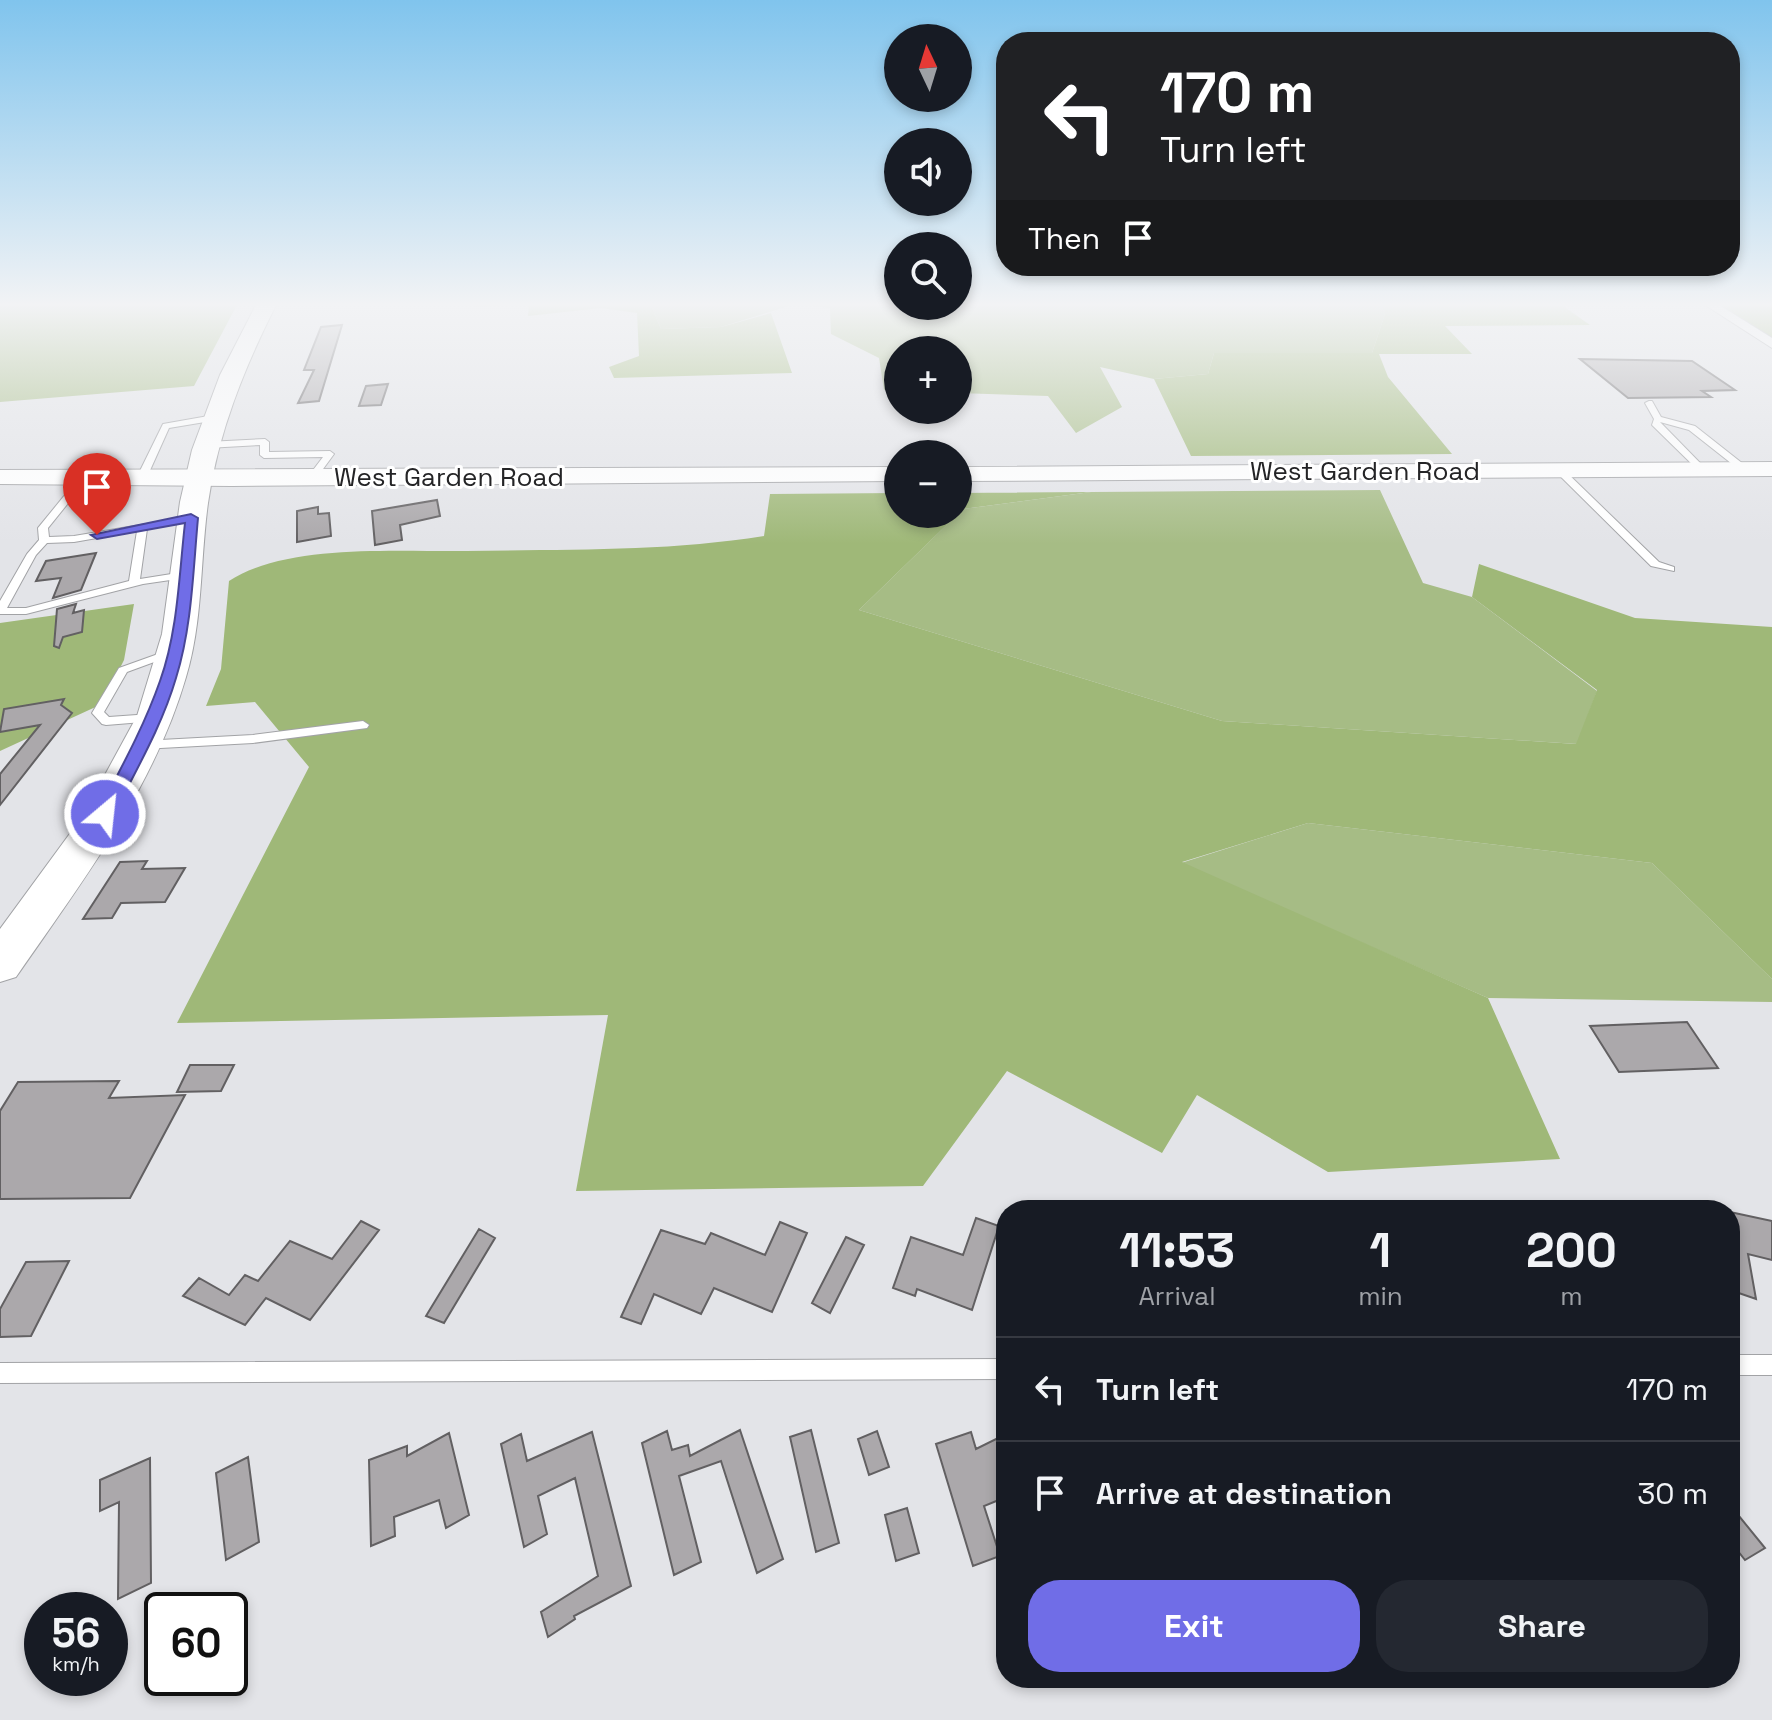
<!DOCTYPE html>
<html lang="en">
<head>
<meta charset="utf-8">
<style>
  body { margin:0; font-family:"Space Grotesk",sans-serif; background:#242831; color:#f1f3f6; height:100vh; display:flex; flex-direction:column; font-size:30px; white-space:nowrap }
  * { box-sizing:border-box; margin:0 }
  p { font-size:26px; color:#9ea1a6 }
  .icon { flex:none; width:44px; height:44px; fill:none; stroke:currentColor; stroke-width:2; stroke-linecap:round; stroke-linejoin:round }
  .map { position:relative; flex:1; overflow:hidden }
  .panel { position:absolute; left:996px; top:1200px; width:744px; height:488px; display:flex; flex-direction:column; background:#171b24; border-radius:32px; box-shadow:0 4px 12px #0003 }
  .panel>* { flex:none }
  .top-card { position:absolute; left:996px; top:32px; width:744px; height:244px; border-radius:32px; box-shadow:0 4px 12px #0003; background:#202124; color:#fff; overflow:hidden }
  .needle { width:52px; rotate:356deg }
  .controls { position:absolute; left:884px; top:24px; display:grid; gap:16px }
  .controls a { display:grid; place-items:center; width:88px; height:88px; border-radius:50%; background:#171b24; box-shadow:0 4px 12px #0003; font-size:40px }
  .speed { position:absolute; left:24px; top:1592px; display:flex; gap:16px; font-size:40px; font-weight:700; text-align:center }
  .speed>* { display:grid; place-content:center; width:104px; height:104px; border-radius:50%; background:#171b24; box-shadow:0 4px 12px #0003; line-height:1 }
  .speed small { font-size:20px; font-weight:400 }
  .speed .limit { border:4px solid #111; border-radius:12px; background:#fff; color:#111 }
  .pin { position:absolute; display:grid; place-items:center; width:68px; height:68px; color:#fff; margin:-82px -34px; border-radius:50% 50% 50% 0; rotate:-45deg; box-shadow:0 0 8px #0007 }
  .pin .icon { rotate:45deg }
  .me { position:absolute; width:88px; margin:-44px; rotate:28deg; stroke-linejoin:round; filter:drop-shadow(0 0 6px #0008) }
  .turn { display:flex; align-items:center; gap:28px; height:168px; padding:0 32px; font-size:36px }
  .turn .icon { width:104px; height:104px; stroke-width:2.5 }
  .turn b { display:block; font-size:56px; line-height:68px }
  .then { display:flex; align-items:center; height:76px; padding:0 32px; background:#0003; gap:16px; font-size:30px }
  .eta { display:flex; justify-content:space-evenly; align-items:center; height:136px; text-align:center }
  .eta b { font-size:48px; font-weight:700; line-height:56px }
  .button { display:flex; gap:16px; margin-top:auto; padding:16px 32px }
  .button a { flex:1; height:92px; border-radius:32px; background:#706de7; color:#fff; font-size:32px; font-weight:700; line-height:92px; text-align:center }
  .button a+a { background:#242831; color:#f1f3f6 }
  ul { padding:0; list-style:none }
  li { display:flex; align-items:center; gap:24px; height:104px; padding:0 32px; border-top:2px solid #363941 }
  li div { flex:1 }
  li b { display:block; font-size:30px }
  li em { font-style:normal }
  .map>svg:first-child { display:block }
  .green { fill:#a6bc85 }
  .forest { fill:#9fb878 }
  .building { fill:#aba8ab; stroke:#626062; stroke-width:2 }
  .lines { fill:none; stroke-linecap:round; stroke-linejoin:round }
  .service-casing { stroke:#a2a3a6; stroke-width:2 }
  .minor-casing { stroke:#a2a3a6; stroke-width:2 }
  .secondary-casing { stroke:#a2a3a6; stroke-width:2 }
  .primary-casing { stroke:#a2a3a6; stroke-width:2 }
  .service { fill:#fff; fill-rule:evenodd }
  .minor { fill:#fff; fill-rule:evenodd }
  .secondary { fill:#fff; fill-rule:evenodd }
  .primary { fill:#fff; fill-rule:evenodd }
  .route { fill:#706de7; stroke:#494796; stroke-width:2 }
  .labels { text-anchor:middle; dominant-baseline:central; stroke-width:6; stroke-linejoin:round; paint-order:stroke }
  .far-street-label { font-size:26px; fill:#242426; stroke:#fff }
</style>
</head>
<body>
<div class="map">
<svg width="1772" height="1720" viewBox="0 0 1772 1720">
  <rect width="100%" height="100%" fill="#e3e4e8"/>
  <!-- green -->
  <path class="green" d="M0,303H238L194,386L0,402Z
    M650,303H898V306H958V303H1380L1385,314L1372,353H1214L1208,374L1154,379L1100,367L1122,407L1076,433L1048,396L958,393V350H898V390H884L879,358L831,334L830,308L795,304L721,327L661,329Z
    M1380,490L1423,583L1472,597L1597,691L1577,744L1222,721L859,610L963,509L1091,492Z
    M1308,823L1652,863L1772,979V1002L1488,998L1181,863Z"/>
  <!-- forest -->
  <path class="forest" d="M480,303H650L661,329L721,327L771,313L792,373L614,378L609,367L639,356L637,313L601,308L528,316L529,304L475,307Z
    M1380,303L1563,306L1590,325L1445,326L1472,354H1379L1388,377L1452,454L1191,456L1154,379L1208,374L1214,353H1372L1385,314Z
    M1709,303H1772V343Z
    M1091,492L963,509L958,514V493Z
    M898,493V514H958L859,610L1222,721L1576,744L1597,690L1472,597L1479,564L1635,618L1772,627V979L1652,863L1308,823L1182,862L1488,998L1560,1159L1328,1172L1197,1095L1162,1153L1007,1071L923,1186L576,1191L608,1015L177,1023L309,767L255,702L206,706L221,669L229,581C287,543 398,552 467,551C567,549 664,552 764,536L770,494Z
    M134,604L124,660L102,704L0,751V623Z"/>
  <!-- building -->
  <path class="building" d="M342,325L319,401L298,403L314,370H304L321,327Z
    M1580,359L1692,361L1735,390L1702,391L1711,397L1628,398Z
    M388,384L381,405L359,406L366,386Z
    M437,500L440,516L400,525L402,540L375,545L372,511Z
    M318,507V514L329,513L331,536L297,542V511Z
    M96,553L81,590L53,598L61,578L36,581L46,561Z
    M76,604L73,613L84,610L82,632L63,637L59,648L54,646L57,609Z
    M64,699L61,705L72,713L0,805V774L40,725L0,732L4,709Z
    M147,861L142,869L185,868L165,902L121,903L112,918L83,919L120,862Z
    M1687,1022L1718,1068L1619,1072L1590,1026Z
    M190,1065H234L221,1091L177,1092Z
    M119,1081L109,1098L185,1095L130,1198L0,1199V1111L18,1082Z
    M1730,1212L1772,1221V1260L1748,1254L1756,1299L1730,1290Z
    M976,1218L999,1226L972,1310L917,1289L915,1296L893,1288L911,1237L963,1255Z
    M361,1221L379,1230L310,1320L266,1298L245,1325L183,1296L199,1278L229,1295L245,1275L258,1281L290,1241L332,1259Z
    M780,1222L807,1233L772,1312L714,1288L701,1314L654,1294L641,1324L621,1317L661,1230L705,1244L711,1233L765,1255Z
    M479,1229L495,1238L444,1323L426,1316Z
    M846,1237L864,1245L830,1313L812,1303Z
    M69,1261L31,1336L0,1337V1309L26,1262Z
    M740,1430L783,1559L757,1573L721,1461L679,1476L701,1562L674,1575L642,1443L667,1431L672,1450L688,1445L690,1456Z
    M811,1430L839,1543L816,1552L790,1437Z
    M877,1431L889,1467L869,1475L858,1439Z
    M592,1432L631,1586L574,1616L575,1619L548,1637L541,1612L598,1576L575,1478L538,1496L547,1534L524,1547L501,1444L521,1434L527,1461Z
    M971,1432L976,1449L1006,1434V1497L984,1506L1000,1556L973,1566L936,1444Z
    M449,1433L469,1515L446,1528L439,1500L394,1517L395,1536L371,1546L369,1460L407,1446V1456Z
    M248,1457L259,1542L226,1560L216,1473Z
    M150,1458L151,1583L118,1599L119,1502L100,1511V1480Z
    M1730,1505L1765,1548L1745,1560L1730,1541Z
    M907,1508L919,1553L896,1561L885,1515Z"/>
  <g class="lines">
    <!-- service casing -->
    <g class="service-casing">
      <path id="service" d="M1649,401H1652L1661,417L1695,426L1747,467V471H1741L1689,430L1660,422L1706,469L1699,471L1652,425L1654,419L1645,403Z
        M214,415L217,416V420L169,428L147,477L139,479L137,477L163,424Z
        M265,439L269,442V452L330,451L334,454L315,480L312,481L307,478L323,457L264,458L260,455V445L207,448L203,445L207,442Z
        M1556,468H1562L1659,562L1674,567V571L1651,566L1556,472Z
        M85,473L90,476L48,528L49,537L74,536L194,516V520L147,529L140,579L184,572L189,575L184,578L143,584L26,614H0V601L27,554L39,540L38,528L82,474ZM137,531L129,581L26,608H7L36,555L47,543L74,542Z
        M172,649L176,650V654L127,672L104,712L109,717L151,714L157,718L155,721L106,725L102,724L92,713L119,668Z
        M363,721L369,725L367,728L253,743L142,749L136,745L142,741L253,735Z
        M1730,1355H1772V1375H1730Z
        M1006,1359V1379L0,1383V1363Z"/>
    </g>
    <!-- minor casing -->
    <g class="minor-casing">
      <path id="minor" d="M1702,303H1716L1772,338V348Z"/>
    </g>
    <!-- secondary casing -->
    <g class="secondary-casing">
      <path id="secondary" d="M1772,462V476L958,481V467Z
        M898,467V481L232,486L0,484V470Z"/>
    </g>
    <!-- primary casing -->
    <g class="primary-casing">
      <path id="primary" d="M257,303H277C245,366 218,432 208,503C200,561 203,621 186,677C154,788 81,883 16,977L0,982V929L82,817L137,716L162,634L180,502L192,450L220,375Z"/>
    </g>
    <!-- service -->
    <use href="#service" class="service"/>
    <!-- minor -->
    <use href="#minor" class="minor"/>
    <!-- secondary -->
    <use href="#secondary" class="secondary"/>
    <!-- primary -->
    <use href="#primary" class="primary"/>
  </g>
  <!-- sky -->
  <linearGradient id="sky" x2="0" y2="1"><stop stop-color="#80c4ed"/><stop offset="0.56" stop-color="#f2f3f5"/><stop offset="1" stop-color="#f2f3f5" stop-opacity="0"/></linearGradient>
  <rect width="1772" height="544" fill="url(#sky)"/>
  <!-- route -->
  <path class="route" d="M191,514L198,518C193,571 192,627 176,678C162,726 136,770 114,814L112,818H99L97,814C120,770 144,727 160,681C178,631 179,575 185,523L97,539L91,535Z"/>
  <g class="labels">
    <!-- far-street labels -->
    <g class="far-street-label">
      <text x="1365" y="471">West Garden Road</text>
      <text x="449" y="477">West Garden Road</text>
    </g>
  </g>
</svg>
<div class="controls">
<a><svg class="needle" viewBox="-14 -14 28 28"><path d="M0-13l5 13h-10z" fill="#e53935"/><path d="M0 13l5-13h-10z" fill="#9ea1a6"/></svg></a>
<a><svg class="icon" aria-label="sound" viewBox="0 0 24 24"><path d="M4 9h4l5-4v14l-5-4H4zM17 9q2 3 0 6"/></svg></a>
<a><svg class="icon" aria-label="search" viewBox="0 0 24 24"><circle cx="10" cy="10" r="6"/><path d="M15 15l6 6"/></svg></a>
<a>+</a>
<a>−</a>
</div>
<div class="speed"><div>56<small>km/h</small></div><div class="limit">60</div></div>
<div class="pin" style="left:97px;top:535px;background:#d93025"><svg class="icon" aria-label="arrive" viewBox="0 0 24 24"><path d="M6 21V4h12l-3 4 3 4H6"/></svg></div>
<svg class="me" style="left:105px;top:814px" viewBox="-20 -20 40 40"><circle r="17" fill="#706de7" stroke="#fff" stroke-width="3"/><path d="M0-11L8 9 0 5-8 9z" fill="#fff"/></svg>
<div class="top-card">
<div class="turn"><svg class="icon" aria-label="left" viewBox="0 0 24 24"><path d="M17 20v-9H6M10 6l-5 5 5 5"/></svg><div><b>170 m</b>Turn left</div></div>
<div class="then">Then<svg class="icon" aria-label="arrive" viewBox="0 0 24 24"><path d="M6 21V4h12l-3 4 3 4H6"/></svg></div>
</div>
<section class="panel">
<div class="eta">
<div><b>11:53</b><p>Arrival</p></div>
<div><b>1</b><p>min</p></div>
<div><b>200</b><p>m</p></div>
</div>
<ul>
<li><svg class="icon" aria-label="left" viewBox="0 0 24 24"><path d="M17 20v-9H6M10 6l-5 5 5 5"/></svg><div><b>Turn left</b></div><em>170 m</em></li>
<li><svg class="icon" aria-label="arrive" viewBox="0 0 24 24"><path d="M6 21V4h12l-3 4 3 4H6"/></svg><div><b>Arrive at destination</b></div><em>30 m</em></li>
</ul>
<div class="button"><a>Exit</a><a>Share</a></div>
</section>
</div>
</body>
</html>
